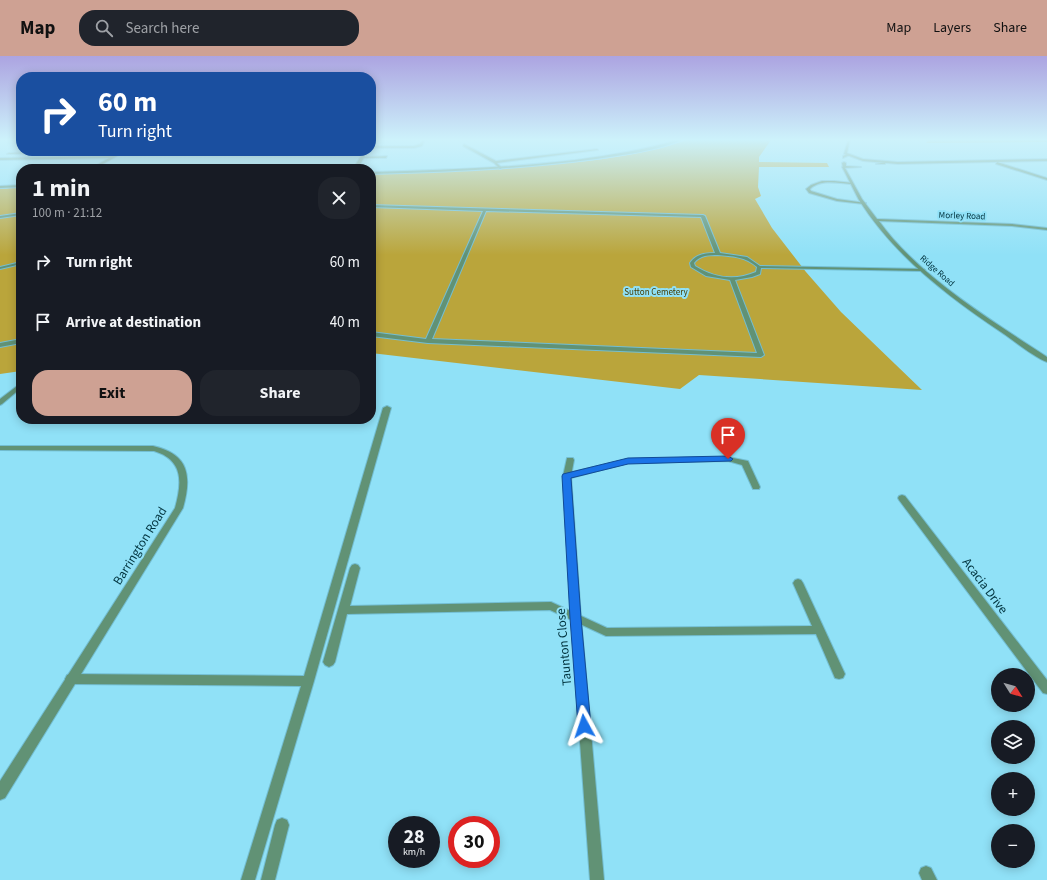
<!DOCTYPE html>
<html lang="en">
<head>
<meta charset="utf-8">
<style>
  body { margin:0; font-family:"Source Sans 3",sans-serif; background:#20242c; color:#f1f3f6; height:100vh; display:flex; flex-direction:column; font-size:15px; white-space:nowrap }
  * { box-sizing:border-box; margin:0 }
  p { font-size:13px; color:#9ea1a6 }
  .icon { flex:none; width:22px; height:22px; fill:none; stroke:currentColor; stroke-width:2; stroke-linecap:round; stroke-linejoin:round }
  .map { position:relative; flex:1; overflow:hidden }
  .side { position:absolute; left:16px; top:108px; width:360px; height:260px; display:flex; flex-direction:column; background:#171b24; border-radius:16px; box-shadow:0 2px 10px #0003 }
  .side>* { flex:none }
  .hud { position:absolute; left:16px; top:16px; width:360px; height:84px; border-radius:16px; box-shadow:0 2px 10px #0003; background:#1a4fa0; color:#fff; overflow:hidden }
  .needle { width:26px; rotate:127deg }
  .fabs { position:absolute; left:991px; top:612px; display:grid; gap:8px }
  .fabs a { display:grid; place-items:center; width:44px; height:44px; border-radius:50%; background:#171b24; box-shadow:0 2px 10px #0003; font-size:20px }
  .speed { position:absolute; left:388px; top:760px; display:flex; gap:8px; font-size:20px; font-weight:700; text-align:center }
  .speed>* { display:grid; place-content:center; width:52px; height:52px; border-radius:50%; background:#171b24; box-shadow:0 2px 10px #0003; line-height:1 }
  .speed small { font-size:10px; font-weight:400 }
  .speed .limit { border:6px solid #d22; background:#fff; color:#111 }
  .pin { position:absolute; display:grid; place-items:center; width:34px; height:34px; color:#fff; margin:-41px -17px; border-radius:50% 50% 50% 0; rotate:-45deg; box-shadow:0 0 4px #0007 }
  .pin .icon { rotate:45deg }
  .me { position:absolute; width:44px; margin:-22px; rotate:355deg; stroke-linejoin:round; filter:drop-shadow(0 0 3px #0008) }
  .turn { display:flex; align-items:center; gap:14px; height:84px; padding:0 16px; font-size:18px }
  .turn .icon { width:52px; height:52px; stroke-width:2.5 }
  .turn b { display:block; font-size:28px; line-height:34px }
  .round { display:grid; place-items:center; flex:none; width:42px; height:42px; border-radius:16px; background:#20242c }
  .head { display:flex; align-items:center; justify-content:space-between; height:68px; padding:0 16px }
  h1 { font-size:24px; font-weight:700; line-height:30px }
  .cta { display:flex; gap:8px; margin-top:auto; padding:8px 16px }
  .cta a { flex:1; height:46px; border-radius:16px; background:#cea193; color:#111; font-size:16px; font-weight:700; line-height:46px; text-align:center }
  .cta a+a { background:#20242c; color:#f1f3f6 }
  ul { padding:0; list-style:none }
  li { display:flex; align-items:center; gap:12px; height:60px; padding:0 16px }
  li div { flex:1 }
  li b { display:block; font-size:15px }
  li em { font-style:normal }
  header { display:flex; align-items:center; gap:24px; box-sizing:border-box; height:56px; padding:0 20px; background:#cea193; color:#111 }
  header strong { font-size:19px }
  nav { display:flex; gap:22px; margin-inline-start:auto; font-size:14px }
  .search { width:280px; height:36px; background:#20242c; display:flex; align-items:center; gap:10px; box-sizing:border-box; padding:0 14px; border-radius:16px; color:#9ea1a6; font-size:15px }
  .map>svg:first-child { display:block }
  .green { fill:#baa53b }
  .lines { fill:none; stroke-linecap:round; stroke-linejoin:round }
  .lane-casing { stroke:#73bed2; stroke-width:2 }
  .street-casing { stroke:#73bed2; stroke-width:2 }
  .lane { fill:#619275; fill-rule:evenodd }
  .street { fill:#619275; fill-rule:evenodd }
  .route { fill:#1a73e8; stroke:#114b97 }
  .labels { text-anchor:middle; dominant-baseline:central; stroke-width:4; stroke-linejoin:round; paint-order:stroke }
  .far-street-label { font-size:9px; fill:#00333e; stroke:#90e1f7 }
  .far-park-label { font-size:9px; fill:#463b00; stroke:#90e1f7 }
  .near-street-label { font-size:13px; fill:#00333e; stroke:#90e1f7 }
</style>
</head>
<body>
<header>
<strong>Map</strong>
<div class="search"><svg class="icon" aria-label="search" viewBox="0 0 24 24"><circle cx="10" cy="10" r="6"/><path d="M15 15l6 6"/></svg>Search here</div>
<nav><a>Map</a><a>Layers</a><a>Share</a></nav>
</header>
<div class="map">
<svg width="1047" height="824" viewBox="0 0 1047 824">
  <rect width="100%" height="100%" fill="#90e1f7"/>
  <!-- green -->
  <path class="green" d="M687,84H771L759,101V106L827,107L829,111H759L758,131L761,140L755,143L772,172L806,216L841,256L922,334L699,319L680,333L371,297V118C423,117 474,114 526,110C580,107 636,101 687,84Z
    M929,84H1047V86L926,87Z
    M21,131V315L0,318V133Z"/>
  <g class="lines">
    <!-- lane casing -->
    <g class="lane-casing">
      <path id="lane" d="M423,84H425L422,90L414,92H371V90H414L420,88Z
        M464,88L496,105L597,93L598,94L497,107L502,112L500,113L494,107L463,90Z
        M66,95H92L7,98L9,97Z
        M366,96L365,98H305L307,97Z
        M847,98L850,99L843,102V100Z
        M387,100L386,102H361L363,101Z
        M844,106L846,107V110L861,111L843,112L842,107Z
        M886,106L885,108H876Z
        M282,111L281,113H236L238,112Z
        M822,125H834L853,127L851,128C837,127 821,123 810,133L811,135L837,143L866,147L864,148L837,145L809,137L806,133L811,129Z
        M371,149L703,159L705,160L720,197L747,201L760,210L923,213L925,214L923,215L761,212L760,218L752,221L735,224L764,299L761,301L428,287L371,280V276L426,283L483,155L371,151ZM486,155L701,161L715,197C705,197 696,198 690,207L691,211L706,220L730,224L757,297L432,283ZM718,199C732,200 746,201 757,211L756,216C735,225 714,222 695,210L694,207C700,199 709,199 718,199Z
        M21,157V159L0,162V160Z
        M21,206V208L0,213V211Z
        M21,283V287L0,291V287Z
        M21,327V332L2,348L0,349V343Z
        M387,350L391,352L314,625L255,824H241L301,630L71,628L67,627L65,623L67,619L71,618L304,620L383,352Z
        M728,401L748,405L760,431L759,433H753L742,409L728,405L628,407L567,423L563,420L564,418L628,403Z
        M355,508L358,509L360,512L350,550L551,546L607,572L812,570L793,527L795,524L798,523L801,524L803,527L845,618L843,622L839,623L835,622L816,578L606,580L550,554L347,558L335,606L333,609L329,611L325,609L323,606L350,512L352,509Z
        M282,762L287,764L289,769L275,824H261L275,769L277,764Z
        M926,810L931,812L937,824H922L919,817L921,812Z"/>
    </g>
    <!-- street casing -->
    <g class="street-casing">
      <path id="street" d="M371,84H373L371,87Z
        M677,84H681C658,95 621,99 596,103C521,113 446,116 371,118V116C439,114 507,112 575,104C610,99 644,94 677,84Z
        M848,84H850L847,97L863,103L898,106L1047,103V105L898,108L863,105L844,98Z
        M122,95H126L94,113H90L109,102L0,104V102L113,100Z
        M364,95H368L357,113H353Z
        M997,106L1047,122V124L996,108Z
        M844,110L862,143L877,163L1012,168L1047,172V174L1012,170L879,165C918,220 991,264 1047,301V306C1035,302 1013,284 1001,276C947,240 894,199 859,144C853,133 848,122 842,111Z
        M21,129V131L0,132V130Z
        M0,390H153C189,398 192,420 183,452L5,742L0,744V725L175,452C182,427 184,404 154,395L0,394Z
        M567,402H573L574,404L571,420L581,562L604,824H590L571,562L563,420Z
        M902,439L905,440L1047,624V638L1043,637L899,444L898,442L899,440Z"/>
    </g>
    <!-- lane -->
    <use href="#lane" class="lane"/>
    <!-- street -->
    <use href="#street" class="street"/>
  </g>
  <!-- sky -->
  <linearGradient id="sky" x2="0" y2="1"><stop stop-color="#aca4e1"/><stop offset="0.42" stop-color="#cdf2fb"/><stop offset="1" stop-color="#cdf2fb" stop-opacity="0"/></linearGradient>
  <rect width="1047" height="199" fill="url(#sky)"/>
  <!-- route -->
  <path class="route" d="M728,400L733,403L731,405L628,408L571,422L581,562L591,670L589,674L584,676L580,674L578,670L570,562L562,420L563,418L628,402Z"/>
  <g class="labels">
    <!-- far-street labels -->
    <g class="far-street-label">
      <text transform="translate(962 160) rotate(2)">Morley Road</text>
      <text transform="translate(937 215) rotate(41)">Ridge Road</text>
    </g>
    <!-- far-park labels -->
    <g class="far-park-label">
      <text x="656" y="236">Sutton Cemetery</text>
    </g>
    <!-- near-street labels -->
    <g class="near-street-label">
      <text transform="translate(140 490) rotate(-58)">Barrington Road</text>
      <text transform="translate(985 530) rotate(53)">Acacia Drive</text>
      <text transform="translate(564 591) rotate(-95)">Taunton Close</text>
    </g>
  </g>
</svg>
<div class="fabs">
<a><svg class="needle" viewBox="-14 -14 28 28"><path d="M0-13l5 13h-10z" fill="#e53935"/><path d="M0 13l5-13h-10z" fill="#9ea1a6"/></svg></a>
<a><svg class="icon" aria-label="layers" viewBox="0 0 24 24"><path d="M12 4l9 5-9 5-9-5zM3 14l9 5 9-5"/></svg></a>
<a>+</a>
<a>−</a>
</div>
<div class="speed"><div>28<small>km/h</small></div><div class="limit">30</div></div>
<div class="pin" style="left:728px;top:403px;background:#d93025"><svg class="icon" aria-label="arrive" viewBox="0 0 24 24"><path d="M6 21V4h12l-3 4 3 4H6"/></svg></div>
<svg class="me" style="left:584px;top:670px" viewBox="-20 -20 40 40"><path d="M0-17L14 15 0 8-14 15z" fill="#1a73e8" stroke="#fff" stroke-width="4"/></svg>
<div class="hud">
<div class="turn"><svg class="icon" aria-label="right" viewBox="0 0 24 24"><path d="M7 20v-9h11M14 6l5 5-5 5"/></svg><div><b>60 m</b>Turn right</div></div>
</div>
<section class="side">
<div class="head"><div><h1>1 min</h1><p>100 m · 21:12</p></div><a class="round"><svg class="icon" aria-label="close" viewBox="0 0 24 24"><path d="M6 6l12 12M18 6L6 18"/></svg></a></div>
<ul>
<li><svg class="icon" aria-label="right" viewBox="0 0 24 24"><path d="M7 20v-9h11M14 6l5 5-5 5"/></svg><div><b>Turn right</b></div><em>60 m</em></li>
<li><svg class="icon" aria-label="arrive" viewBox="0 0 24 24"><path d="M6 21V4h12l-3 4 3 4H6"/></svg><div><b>Arrive at destination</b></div><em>40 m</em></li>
</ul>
<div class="cta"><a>Exit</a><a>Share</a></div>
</section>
</div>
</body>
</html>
